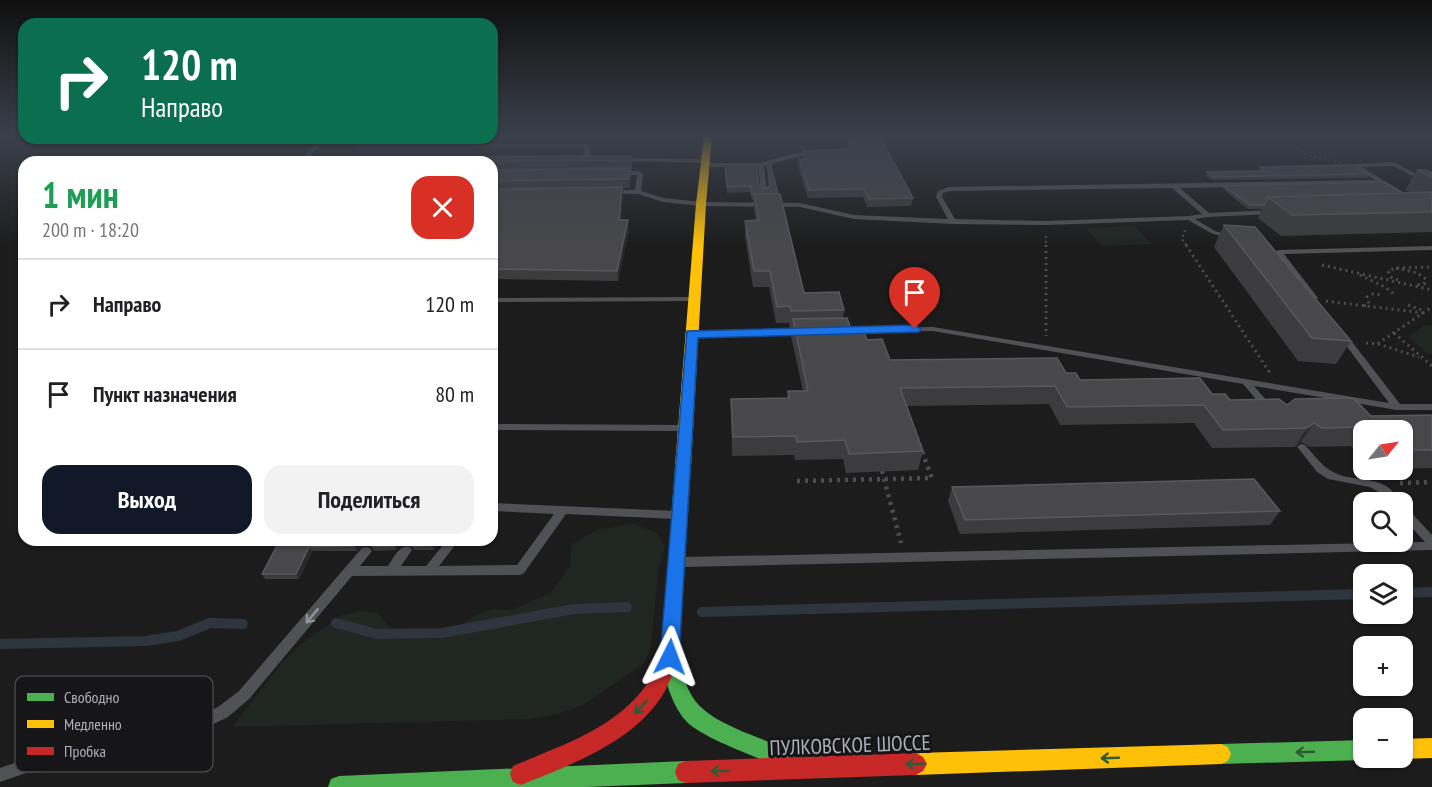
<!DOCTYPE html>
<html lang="ru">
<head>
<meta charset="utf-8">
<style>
  body { margin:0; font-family:"PT Sans Narrow",sans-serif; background:#f2f2f2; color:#202124; height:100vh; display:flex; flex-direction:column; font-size:22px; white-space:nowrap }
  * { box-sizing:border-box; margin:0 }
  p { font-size:20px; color:#757577 }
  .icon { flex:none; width:33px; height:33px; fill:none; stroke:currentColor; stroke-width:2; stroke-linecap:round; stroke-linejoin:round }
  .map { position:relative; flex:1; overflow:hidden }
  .panel { position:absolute; left:18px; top:156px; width:480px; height:390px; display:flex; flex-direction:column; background:#fff; border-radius:18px; box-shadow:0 2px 4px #0004 }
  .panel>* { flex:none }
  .banner { position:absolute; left:18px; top:18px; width:480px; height:126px; border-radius:18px; box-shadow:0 2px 4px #0004; background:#0b6e4f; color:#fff; overflow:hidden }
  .needle { width:39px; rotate:60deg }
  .fabs { position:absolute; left:1353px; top:420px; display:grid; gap:12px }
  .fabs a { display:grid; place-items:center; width:60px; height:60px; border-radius:12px; background:#fff; box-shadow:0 2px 4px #0004; font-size:30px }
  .pin { position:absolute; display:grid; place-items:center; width:51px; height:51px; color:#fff; margin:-62px -26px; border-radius:50% 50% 50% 0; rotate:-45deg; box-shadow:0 0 6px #0007 }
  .pin .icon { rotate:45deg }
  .me { position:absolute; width:66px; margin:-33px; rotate:3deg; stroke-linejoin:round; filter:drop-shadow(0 0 4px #0008) }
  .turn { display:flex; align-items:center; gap:21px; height:126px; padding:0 24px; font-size:27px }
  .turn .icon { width:78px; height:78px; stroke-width:2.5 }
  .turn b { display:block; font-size:42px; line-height:51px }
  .round { display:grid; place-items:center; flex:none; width:63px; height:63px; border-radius:18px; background:#f2f2f2 }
  .summary { display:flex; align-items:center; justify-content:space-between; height:102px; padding:0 24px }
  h1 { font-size:36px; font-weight:700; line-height:45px; color:#1e9e55 }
  .cta { display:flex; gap:12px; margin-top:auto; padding:12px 24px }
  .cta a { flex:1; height:69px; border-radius:18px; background:#111827; color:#fff; font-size:24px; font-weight:700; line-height:69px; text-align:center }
  .cta a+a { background:#f2f2f2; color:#202124 }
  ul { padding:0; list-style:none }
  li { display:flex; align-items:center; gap:18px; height:90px; padding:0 24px; border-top:2px solid #e0e0e0 }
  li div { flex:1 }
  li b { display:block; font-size:22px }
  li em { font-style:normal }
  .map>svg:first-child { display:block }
  .green { fill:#202622 }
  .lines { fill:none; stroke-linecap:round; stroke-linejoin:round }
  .stream { stroke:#2f353e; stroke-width:10 }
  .path-far2 { stroke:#4c4d50; stroke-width:2; stroke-dasharray:2 3; stroke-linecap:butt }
  .path-far1 { stroke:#4c4d50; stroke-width:3; stroke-dasharray:2 4; stroke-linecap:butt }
  .path { stroke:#4c4d50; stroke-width:4.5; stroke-dasharray:3 5; stroke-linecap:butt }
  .lane { fill:#505155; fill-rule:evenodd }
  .fast { fill:#4caf50; fill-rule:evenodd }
  .slow { fill:#ffc107; fill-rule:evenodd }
  .jam { fill:#c62828; fill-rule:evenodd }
  .wall { fill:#3c3c3e }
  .shaded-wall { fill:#2a2a2a }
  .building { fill:#48484b; stroke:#58585d; stroke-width:1.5 }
  .oneway { stroke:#92949d }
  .oneway2 { stroke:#2e5b31 }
  .route { fill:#1a73e8; stroke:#114b97; stroke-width:1.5 }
  .labels { text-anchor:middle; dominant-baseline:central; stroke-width:6; stroke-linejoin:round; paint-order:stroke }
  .near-street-label { font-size:21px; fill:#aeb0bc; stroke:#161618 }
  .key { fill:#161618; stroke:#444449; stroke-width:1.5 }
  .key-label { font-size:16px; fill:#aeb0bc }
</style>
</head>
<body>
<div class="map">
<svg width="1432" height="787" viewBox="0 0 1432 787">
  <rect width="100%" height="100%" fill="#1c1c1c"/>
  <!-- green -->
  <path class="green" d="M1134,226L1152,244L1102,246L1086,228Z
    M1425,325H1432V354H1428L1408,337Z
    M634,524L657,533L665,547L659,567L650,651L643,664L583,705L558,714L530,719L232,727L283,662L305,641L342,615L362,611L378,613L393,632L417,634L455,631L474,616L494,609L511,610L551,593L570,566L572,544L597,530Z"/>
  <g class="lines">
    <!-- stream -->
    <path class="stream" d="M1402,593L1432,592
      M702,612L1364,594
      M336,623L377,634L442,633L574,609L627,607
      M0,644L146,641L178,636L210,623L243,624"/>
    <!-- path-far2 -->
    <path class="path-far2" d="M1280,137L1307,155L1342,163
      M1185,230L1182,239L1187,246
      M1046,236V246"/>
    <!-- path-far1 -->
    <path class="path-far1" d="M1046,245V336
      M1186,245L1270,373
      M1322,265L1432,290
      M1396,268L1417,273L1426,279L1424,284L1417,285
      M1360,275L1385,287L1395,295
      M1398,280L1391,277L1388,271L1396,268L1432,267
      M1326,301L1423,313
      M1408,305L1424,311
      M1364,306L1369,304L1367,297L1373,294L1381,295
      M1394,333L1432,366
      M1366,343L1377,344L1432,307
      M1378,344L1419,357"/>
    <!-- path -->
    <path class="path" d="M882,471L901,543
      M797,481L932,478L912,425
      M1400,483L1432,482"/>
    <!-- lane -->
    <path class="lane" d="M321,138H327L304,162H298Z
      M356,138H362L359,143L588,144L591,146L588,160L585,162L582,160L585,148L356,147L353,145Z
      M814,151L816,152V154L792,158L764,166L767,191L764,193L761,191L758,167H705L702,165L705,163H761L791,154Z
      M620,158L704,159L707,161L704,163L618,161V159Z
      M1394,162L1421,177L1416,178L1393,166L1361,167L1405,193V195H1401L1381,184L1180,188L1209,213L1272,210L1275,212L1272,214L1207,217L1195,219L1215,231L1232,236V238L1230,239L1211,233L1188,220L1046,225L953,224L854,219L800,207L701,206L663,202L638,194H611L608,192L611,190H635L637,175H620L617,173C623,170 637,170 643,173L641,191L664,198L701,202L800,203L854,215L948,219L936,197L938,191L949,187L1375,180L1351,166L1354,164ZM1172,188L1202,214L1189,216L1046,221L955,219L942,197L943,193L950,191Z
      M1432,246V250L1284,254L1318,298L1314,300H1311L1275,252L1279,250Z
      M694,297L698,299L697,301L492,302V298Z
      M933,327L1389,403L1339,336L1343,334H1346L1400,404H1432V410H1397L1254,386L1274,409L1269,412L1266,411L1243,384L933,331L853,332L849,330L853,328Z
      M803,329L807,331L806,333L692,336L688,334L692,332Z
      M492,424L685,425L690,428L685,431L492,430Z
      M1302,444L1305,445C1314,454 1321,466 1333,472C1356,484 1385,472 1400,502H1389L1379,492L1370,487L1328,479L1317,472L1299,449L1297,447L1299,445Z
      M492,503L676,511L680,512L681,515L680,518L676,519L566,514L524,573L520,575L352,576L249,699L228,717L121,769L26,773L0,782V768L26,759L120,755L218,707L239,691L362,548L366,547L370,548L372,551L360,566H388C394,558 399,544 410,547L412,550L401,566H426L447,540H459L439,566L517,565L554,514L492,511Z
      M1402,506L1406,507L1432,535V550L682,567L678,565L676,562L678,559L682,557L1425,542L1402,517Z"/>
    <!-- fast -->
    <path class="fast" d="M683,461L688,462L691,466L679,657C683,675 687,695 702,708C720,726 767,740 791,751L795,758L791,765L784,769C760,758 704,739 687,722C671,705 665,679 661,657L675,466L678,462Z
      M1364,740V758H1371L1364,760L1221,764L1214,761L1211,754L1214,747L1221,744Z
      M686,761L694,764L697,772L694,780L686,783L587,787H328L331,779L339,776Z"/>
    <!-- slow -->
    <path class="slow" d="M704,137H712L706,204L691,466L688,470H678L675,466L696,204Z
      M1432,738V758L1402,759L1397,758H1402V739Z
      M1221,744L1228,747L1231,754L1228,761L1221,764L916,775L909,771L905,764L909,757L916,753Z"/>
    <!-- jam -->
    <path class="jam" d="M670,648L677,651L679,657C673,671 669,686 660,699C629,744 570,765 521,785L513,782L510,774L513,766C560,746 617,728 647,684C654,674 658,662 663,651Z
      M916,753L923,757L927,764L923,771L916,775L686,783L678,780L675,772L678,764L686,761Z"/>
  </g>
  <!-- wall -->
  <path class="wall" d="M850,137H880L913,198L911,206L867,207L863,197L808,198L798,167L799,159H803V151L847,149V140H852Z
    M631,156L632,165V169H630L631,177L630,188H622L623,196L621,220L629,230L618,281L492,279V162Z
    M767,162L778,194L804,293L844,310L843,318L851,329L867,340L890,360L1066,373L1080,380L1212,394L1230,400L1287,405L1371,416L1432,415V468L1402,469V430H1364V459L1351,446L1310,447L1301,442L1295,447L1212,448L1194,423L1060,425L1049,404L907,406L923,451L918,470L846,473L843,459L795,460L794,455L732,456L731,399L787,398L788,391H803L791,336L792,328H790L789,323H776L769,287H753L745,236V221H756L754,209V200H752L750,192L727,193L725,164L766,189L769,186Z
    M1260,167L1369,174L1367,178L1211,180L1206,176L1207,172L1258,171Z
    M1417,170L1432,173V232L1281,236L1258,218L1262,209H1248L1223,189L1224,186L1410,192L1405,190Z
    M1224,225L1351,341L1336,364L1298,361L1214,247Z
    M952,487L1280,511L1270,525L960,534L948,501Z
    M280,540H444L434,550H414L412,546L406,544L396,550L374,551L371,546L365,545L357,551H312L299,579H265L262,574Z"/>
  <!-- shaded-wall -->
  <path class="shaded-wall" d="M630,168L631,177L630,188L629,179Z
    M622,187L623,196L620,229L619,220Z
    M628,220L629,230L618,281L617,271Z
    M1314,423L1301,442L1295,447L1307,428Z
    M363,540L365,545L357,551L354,546Z
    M405,540L406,544L396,550L394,546Z
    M437,540H444L434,550L432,545Z
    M309,547L312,551L299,579L296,574Z"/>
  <!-- building -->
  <path class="building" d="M854,137H880L913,198L868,199L864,189L809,190L799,159H806L803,151L851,149L847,140H856Z
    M631,156V160L417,162L420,157Z
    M767,162H770L778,194H752L751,186L727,187L725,164H756L759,186L766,189L770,185Z
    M1353,165L1369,174L1213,177L1207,172L1265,171L1260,167Z
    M630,168L629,179L492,181V170Z
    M1417,170H1425L1432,173V177Z
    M1383,182L1401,193L1268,197L1264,205H1250L1224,186Z
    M622,187L619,220H628L617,271L492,269V189Z
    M1432,192V212L1292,215L1268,197Z
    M754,194H780L804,293L839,292L844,310L791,311L790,306L777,307L770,271H754L745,221L759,220Z
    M1224,225L1255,227L1351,341L1312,338Z
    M847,318L851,329H863L867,340L882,339L890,360L1057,358L1066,373H1076L1080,380L1200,378L1212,394H1225L1230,400L1279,399L1287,405L1295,399L1353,398L1371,416L1432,415V450H1402V430H1368L1364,427L1322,428L1314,423L1307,428L1223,430L1204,405L1067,407L1055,386L900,388L923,451L849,454L845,440L797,442L796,436L733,437L731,399L789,398L788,391H808L793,319Z
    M1254,479L1280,511L965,520L952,487Z
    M280,540H404L394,546H372L368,541L363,540L354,546L309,547L296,574H262Z
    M406,540H437L432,545L412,546L410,541Z"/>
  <!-- one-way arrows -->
  <defs><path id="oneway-shaft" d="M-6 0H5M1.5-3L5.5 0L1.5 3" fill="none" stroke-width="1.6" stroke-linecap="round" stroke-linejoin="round" transform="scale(1.5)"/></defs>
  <use class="oneway" href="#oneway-shaft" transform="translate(312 616) rotate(130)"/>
  <g class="oneway2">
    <use href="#oneway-shaft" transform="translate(641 707) rotate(133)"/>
    <use href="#oneway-shaft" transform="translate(1305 752) rotate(178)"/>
    <use href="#oneway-shaft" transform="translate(1110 758) rotate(178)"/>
    <use href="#oneway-shaft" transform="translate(915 764) rotate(178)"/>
    <use href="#oneway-shaft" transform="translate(720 771) rotate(178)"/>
  </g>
  <!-- sky -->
  <linearGradient id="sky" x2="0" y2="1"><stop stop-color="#0f0f0f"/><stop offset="0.55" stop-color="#3a404b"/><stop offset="1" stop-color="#3a404b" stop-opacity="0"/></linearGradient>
  <rect width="1432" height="247" fill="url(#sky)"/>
  <!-- route -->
  <path class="route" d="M915,325L921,329L919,332L698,338L679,657L677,663L670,665L663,663L660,657L687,331Z"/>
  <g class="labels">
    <!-- near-street labels -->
    <g class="near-street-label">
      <text transform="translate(850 745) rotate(-2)">ПУЛКОВСКОЕ ШОССЕ</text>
    </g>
  </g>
  <!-- legend -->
  <rect x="15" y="676" width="198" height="96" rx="9" class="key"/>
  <rect x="27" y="693" width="27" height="8" fill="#4caf50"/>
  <rect x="27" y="720" width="27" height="8" fill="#ffc107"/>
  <rect x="27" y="747" width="27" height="8" fill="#c62828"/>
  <g class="key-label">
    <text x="64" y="703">Свободно</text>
    <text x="64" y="730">Медленно</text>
    <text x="64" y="757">Пробка</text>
  </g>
</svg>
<div class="fabs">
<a><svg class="needle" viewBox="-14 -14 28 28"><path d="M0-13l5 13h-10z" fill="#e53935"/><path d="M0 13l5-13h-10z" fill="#757577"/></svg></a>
<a><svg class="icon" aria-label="search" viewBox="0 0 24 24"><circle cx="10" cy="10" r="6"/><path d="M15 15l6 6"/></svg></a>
<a><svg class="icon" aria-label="layers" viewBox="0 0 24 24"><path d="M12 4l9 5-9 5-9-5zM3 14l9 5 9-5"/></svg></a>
<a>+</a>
<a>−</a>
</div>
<div class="pin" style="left:915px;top:329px;background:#d93025"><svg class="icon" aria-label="arrive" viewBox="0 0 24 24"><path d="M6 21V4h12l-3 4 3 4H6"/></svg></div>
<svg class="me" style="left:670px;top:657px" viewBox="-20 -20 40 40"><path d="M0-17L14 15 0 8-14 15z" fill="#1a73e8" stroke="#fff" stroke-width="4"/></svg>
<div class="banner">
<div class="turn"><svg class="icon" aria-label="right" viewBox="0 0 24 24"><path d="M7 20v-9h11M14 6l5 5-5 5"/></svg><div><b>120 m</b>Направо</div></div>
</div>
<section class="panel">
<div class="summary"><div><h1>1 мин</h1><p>200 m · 18:20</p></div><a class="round" style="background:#d93025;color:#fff"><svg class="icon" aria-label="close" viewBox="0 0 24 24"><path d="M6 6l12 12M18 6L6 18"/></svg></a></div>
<ul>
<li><svg class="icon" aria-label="right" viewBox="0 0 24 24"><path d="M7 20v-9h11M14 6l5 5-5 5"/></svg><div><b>Направо</b></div><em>120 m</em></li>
<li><svg class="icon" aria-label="arrive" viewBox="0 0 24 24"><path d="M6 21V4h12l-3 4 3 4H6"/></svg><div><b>Пункт назначения</b></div><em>80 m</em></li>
</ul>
<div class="cta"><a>Выход</a><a>Поделиться</a></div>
</section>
</div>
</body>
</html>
